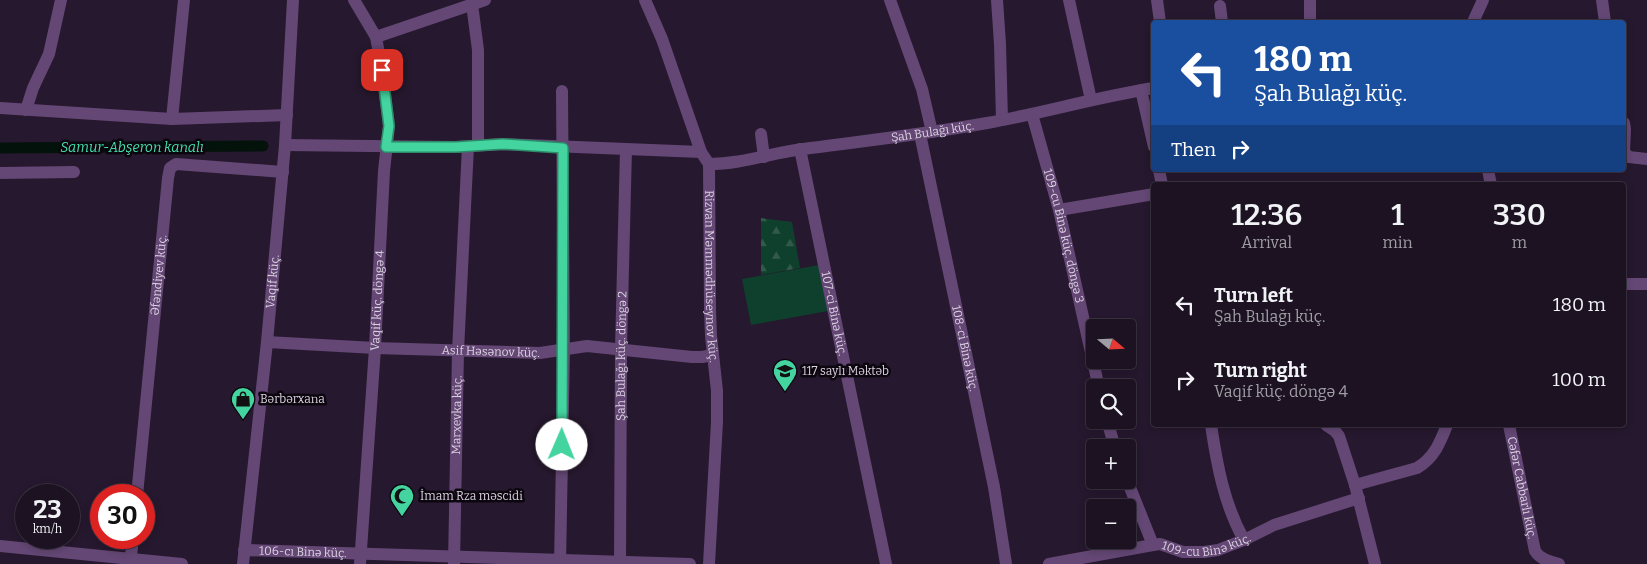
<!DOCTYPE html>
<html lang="en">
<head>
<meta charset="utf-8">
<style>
  body { margin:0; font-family:Bitter,serif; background:#251b2a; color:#f1f3f6; height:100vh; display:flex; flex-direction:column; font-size:19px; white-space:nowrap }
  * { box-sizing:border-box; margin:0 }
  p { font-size:16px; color:#a09ea5 }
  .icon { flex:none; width:28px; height:28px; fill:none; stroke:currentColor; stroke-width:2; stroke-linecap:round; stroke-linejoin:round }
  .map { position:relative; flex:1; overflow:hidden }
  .side { position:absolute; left:1151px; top:182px; width:475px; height:245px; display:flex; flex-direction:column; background:#1c1222; border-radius:5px; box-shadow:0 2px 8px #0003,0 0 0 1px #3a3240 }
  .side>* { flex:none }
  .top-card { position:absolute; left:1151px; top:20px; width:475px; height:152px; border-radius:5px; box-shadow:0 2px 8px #0003,0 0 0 1px #3a3240; background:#1a4fa0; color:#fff; overflow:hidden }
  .needle { width:32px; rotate:109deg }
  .tools { position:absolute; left:1086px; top:319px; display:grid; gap:10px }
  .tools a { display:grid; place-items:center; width:50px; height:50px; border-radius:5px; background:#1c1222; box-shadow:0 2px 8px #0003,0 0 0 1px #3a3240; font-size:25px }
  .speed { position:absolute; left:15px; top:484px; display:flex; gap:10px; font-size:25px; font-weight:700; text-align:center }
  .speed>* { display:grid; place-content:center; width:65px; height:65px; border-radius:50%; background:#1c1222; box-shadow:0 2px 8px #0003,0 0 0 1px #3a3240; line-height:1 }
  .speed small { font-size:12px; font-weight:400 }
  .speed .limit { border:8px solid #d22; background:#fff; color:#111 }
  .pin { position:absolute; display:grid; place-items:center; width:42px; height:42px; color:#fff; margin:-21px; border-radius:10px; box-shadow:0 2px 8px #0006 }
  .me { position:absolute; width:55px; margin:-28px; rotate:1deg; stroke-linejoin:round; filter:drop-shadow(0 0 4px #0008) }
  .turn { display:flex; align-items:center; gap:18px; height:105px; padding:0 20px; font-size:22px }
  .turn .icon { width:65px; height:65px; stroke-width:2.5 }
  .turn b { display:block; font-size:35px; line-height:42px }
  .then { display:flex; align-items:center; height:48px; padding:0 20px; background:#0003; gap:10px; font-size:19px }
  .eta { display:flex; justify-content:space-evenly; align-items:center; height:85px; text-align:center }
  .eta b { font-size:30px; font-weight:600; line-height:35px }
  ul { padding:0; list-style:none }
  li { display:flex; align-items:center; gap:15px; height:75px; padding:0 20px }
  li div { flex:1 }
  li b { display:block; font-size:19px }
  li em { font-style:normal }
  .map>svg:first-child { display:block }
  .forest { fill:url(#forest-firs) }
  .pitch { fill:#0f3f2d }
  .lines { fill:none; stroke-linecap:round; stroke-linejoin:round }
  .canal { stroke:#04120c; stroke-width:11 }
  .minor { stroke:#644775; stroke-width:12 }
  .route-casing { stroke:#2c8a68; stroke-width:12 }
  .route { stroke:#43d4a0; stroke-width:9 }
  .labels { text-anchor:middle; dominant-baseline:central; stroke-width:5; stroke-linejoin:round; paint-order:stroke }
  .street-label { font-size:12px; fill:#dbd3e1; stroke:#0c060f }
  .poi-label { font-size:12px; fill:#dbd3e1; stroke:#0c060f; text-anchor:start }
  .water-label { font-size:14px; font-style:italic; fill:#42dea7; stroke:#0c060f }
</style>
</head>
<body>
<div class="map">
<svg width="1647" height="564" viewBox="0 0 1647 564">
  <defs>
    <pattern id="forest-firs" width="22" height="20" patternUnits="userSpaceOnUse" patternTransform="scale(1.25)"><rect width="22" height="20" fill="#0f3f2d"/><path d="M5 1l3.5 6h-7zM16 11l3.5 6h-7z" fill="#315a4b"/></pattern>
  </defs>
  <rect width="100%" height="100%" fill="#26182e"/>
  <!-- forest -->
  <path class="forest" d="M761,218L792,222L800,268L761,275Z"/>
  <!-- pitch -->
  <path class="pitch" d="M819,265L828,311L751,325L742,279Z"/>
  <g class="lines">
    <!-- canal -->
    <path class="canal" d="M0,148L263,146"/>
    <!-- minor -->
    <g class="minor">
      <path d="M354,0L376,37L485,0"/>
      <path id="s1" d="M645,0L662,39L701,152L709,164L710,310L711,336L717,391V422L709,564"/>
      <path d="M890,0L922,89L932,132"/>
      <path d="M997,0L1000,44L1002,120"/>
      <path d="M1069,0L1091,100"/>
      <path d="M1157,0L1160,22"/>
      <path d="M1310,0V22"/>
      <path d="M1602,0L1605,22"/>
      <path d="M472,4L478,50V145"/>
      <path d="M1220,6L1222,22"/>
      <path d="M1473,22L1483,0"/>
      <path d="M1141,90L1154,147"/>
      <path d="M0,108L172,119L287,115"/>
      <path d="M26,110L33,88L49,54L61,0"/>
      <path id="s2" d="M1032,114L1059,210L1099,388"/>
      <path d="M172,119L184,0"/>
      <path d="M1624,123L1625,129L1624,151"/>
      <path d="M761,134L764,157"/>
      <path id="s3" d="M920,134L994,487L1006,564"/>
      <path d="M285,145L456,147L503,144L701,152"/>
      <path id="s4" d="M800,149L886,564"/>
      <path d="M1624,152L1629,157L1647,159"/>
      <path id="s5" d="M709,164C742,164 771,153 803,149C864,141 926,134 987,123C1043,113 1097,97 1154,88"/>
      <path d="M1159,170L1162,185"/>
      <path d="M1488,170L1491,185"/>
      <path d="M0,173L74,172"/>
      <path d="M1059,210L1154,194"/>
      <path d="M1624,284H1647"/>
      <path id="s6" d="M267,342L375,348L540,353L587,346L692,357H702L713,355"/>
      <path d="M1107,420L1115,448"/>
      <path d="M1211,425C1217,465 1224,504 1244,540"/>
      <path d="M1326,425L1335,431L1339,436L1355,485L1375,564"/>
      <path id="s7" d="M1509,425L1535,551C1541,560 1549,561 1559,564"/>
      <path d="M1127,480L1153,545"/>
      <path d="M1355,485L1417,468C1434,458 1440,443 1447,425"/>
      <path id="s8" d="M137,495L168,178L170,168L176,164L283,172"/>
      <path d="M0,546L182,564"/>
      <path id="s9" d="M244,550L690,564"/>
      <path d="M130,564L133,538"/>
      <path id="s10" d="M243,564L267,342L285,145L293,0"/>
      <path id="s11" d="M360,564L375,348L384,171L389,126L382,70L376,37"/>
      <path id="s12" d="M454,564L458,351L468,146"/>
      <path d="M560,564L564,350L562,91"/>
      <path id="s13" d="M620,564L621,348L626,149"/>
      <path id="s14" d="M1049,564L1153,545L1160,544L1183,552H1204L1218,550L1244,540L1274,525L1359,498"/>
    </g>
  </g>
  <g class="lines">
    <!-- route casing -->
    <g class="route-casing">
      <path id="route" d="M382,70L389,126L386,147H456L503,144L563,148L562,445"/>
    </g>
    <!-- route -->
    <use href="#route" class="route"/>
  </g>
  <!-- icons -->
  <defs>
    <g id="school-pin" transform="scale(1.25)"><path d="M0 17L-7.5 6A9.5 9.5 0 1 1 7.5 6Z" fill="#43d4a0" stroke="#0c060f"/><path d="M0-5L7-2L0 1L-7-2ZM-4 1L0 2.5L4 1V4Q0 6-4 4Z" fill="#111"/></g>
    <g id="shop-pin" transform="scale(1.25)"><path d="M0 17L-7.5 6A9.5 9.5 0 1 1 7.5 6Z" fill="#43d4a0" stroke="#0c060f"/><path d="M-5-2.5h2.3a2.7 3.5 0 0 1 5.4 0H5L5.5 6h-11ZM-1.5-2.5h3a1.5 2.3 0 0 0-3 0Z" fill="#111"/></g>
    <g id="mosque-pin" transform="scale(1.25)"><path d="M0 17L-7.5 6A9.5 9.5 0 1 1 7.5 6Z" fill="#43d4a0" stroke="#0c060f"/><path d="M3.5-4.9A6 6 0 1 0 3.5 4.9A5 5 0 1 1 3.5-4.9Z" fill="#111"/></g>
  </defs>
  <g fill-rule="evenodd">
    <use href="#school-pin" x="785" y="371"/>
    <use href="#shop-pin" x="243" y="399"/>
    <use href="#mosque-pin" x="402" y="496"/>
  </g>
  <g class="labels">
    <!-- street labels -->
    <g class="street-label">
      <text stroke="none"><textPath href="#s5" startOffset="226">Şah Bulağı küç.</textPath></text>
      <text stroke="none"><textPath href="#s2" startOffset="126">109-cu Binə küç. döngə 3</textPath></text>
      <text stroke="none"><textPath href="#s8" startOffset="221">Əfəndiyev küç.</textPath></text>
      <text stroke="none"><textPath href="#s1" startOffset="289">Rizvan Məmmədhüseynov küç.</textPath></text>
      <text stroke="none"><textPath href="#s10" startOffset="284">Vaqif küç.</textPath></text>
      <text stroke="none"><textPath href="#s11" startOffset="264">Vaqif küç. döngə 4</textPath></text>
      <text stroke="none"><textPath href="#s4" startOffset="168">107-ci Binə küç.</textPath></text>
      <text stroke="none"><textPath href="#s3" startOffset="219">108-ci Binə küç.</textPath></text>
      <text stroke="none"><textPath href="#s6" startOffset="224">Asif Həsənov küç.</textPath></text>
      <text stroke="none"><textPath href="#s13" startOffset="208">Şah Bulağı küç. döngə 2</textPath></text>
      <text stroke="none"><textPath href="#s12" startOffset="149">Marxevka küç.</textPath></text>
      <text stroke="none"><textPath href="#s7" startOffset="64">Cəfər Cabbarlı küç.</textPath></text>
      <text stroke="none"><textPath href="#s14" startOffset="161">109-cu Binə küç.</textPath></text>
      <text stroke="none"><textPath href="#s9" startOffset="59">106-cı Binə küç.</textPath></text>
    </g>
    <!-- poi labels -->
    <g class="poi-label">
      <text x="802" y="371">117 saylı Məktəb</text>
      <text x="260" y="399">Bərbərxana</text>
      <text x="420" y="496">İmam Rza məscidi</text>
    </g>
    <!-- water labels -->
    <g class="water-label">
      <text x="132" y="147">Samur-Abşeron kanalı</text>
    </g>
  </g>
</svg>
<div class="tools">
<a><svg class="needle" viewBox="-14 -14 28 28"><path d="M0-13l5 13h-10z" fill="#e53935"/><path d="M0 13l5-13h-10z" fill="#a09ea5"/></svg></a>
<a><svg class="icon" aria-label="search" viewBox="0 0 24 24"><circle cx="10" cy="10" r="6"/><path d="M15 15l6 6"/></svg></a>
<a>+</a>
<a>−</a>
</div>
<div class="speed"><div>23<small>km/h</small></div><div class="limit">30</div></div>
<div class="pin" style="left:382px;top:70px;background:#d93025"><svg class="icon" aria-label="arrive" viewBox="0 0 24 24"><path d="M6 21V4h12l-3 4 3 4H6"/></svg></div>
<svg class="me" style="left:562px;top:445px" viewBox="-20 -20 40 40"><circle r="19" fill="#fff"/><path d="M0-13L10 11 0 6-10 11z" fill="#43d4a0"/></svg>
<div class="top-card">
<div class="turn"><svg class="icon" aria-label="left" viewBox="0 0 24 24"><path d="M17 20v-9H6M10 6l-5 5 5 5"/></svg><div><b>180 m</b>Şah Bulağı küç.</div></div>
<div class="then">Then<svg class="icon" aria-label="right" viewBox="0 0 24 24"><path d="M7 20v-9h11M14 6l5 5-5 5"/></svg></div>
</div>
<section class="side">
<div class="eta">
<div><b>12:36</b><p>Arrival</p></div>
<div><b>1</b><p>min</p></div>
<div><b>330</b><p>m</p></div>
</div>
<ul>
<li><svg class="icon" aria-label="left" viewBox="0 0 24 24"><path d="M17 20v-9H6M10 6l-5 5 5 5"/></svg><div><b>Turn left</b><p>Şah Bulağı küç.</p></div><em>180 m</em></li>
<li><svg class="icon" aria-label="right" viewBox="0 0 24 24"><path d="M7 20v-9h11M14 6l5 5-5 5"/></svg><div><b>Turn right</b><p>Vaqif küç. döngə 4</p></div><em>100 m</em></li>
</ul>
</section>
</div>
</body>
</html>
